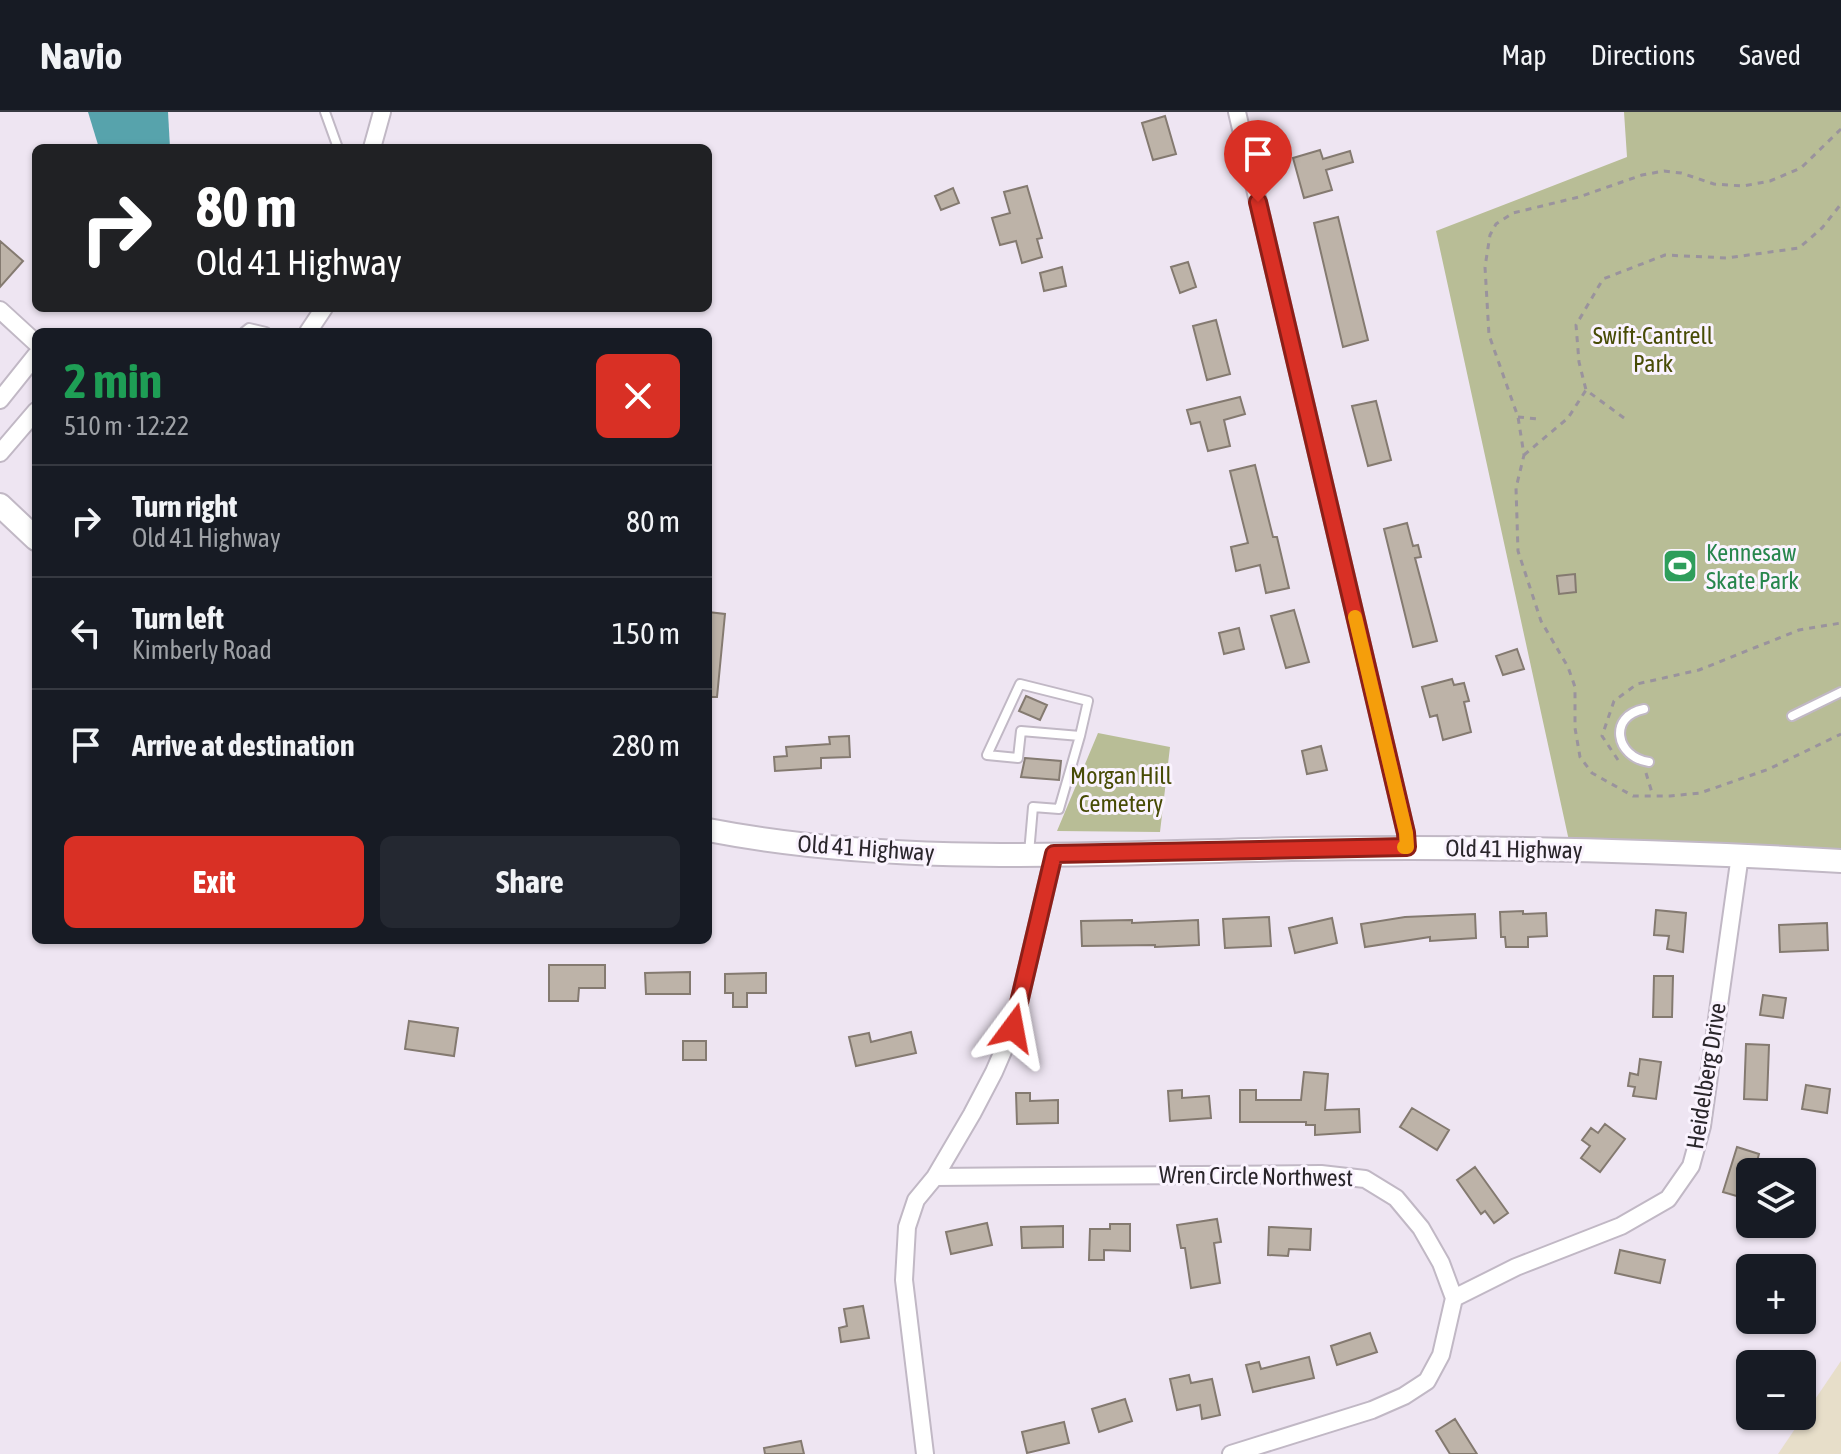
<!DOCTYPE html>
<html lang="en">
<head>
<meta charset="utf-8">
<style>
  body { margin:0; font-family:"Asap Condensed",sans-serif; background:#242831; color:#f1f3f6; height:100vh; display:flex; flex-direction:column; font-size:30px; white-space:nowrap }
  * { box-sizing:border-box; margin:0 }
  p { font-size:26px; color:#9ea1a6 }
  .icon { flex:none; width:44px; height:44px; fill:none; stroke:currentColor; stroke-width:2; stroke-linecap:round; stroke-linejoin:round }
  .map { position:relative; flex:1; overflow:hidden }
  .panel { position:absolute; left:32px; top:216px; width:680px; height:616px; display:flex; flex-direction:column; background:#171b24; border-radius:12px; box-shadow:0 2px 6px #0004 }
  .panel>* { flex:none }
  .hud { position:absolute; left:32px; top:32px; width:680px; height:168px; border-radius:12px; box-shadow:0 2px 6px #0004; background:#202124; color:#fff; overflow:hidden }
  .buttons { position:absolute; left:1736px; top:1046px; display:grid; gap:16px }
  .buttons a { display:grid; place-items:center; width:80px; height:80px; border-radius:12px; background:#171b24; box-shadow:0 2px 6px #0004; font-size:40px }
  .pin { position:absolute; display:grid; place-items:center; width:68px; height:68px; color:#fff; margin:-82px -34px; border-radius:50% 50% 50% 0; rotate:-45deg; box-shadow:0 0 8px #0007 }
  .pin .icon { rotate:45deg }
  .me { position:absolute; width:88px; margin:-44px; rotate:13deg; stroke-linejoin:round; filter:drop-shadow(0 0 6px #0008) }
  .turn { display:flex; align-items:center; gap:28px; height:168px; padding:0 32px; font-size:36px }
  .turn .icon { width:104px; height:104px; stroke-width:2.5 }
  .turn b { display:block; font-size:56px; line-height:68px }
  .round { display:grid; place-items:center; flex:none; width:84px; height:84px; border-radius:12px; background:#242831 }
  .summary { display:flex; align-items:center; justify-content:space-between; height:136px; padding:0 32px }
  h1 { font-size:48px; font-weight:700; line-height:60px; color:#1e9e55 }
  .primary-button { display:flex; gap:16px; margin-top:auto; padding:16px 32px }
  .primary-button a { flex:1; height:92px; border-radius:12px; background:#d93025; color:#fff; font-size:32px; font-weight:700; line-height:92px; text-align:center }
  .primary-button a+a { background:#242831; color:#f1f3f6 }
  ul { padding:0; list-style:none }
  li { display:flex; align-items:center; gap:24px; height:112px; padding:0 32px; border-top:2px solid #363941 }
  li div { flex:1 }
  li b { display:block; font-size:30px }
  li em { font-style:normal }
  header { display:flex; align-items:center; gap:48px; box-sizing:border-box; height:112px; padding:0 40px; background:#171b24; border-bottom:2px solid #363941 }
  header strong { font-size:38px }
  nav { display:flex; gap:44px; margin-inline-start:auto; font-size:28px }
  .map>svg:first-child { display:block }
  .commercial { fill:#e7dec9 }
  .green { fill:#b8bd96 }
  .water { fill:#57a3ac }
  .building { fill:#bdb3a8; stroke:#847a70; stroke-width:2 }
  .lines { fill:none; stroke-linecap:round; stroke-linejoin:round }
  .lane-casing { stroke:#c1b8c5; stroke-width:12 }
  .street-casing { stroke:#c1b8c5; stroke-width:20 }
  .secondary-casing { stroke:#c1b8c5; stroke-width:26 }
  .path { stroke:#9a939d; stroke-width:3; stroke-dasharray:6 6; stroke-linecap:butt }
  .lane { stroke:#fff; stroke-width:8 }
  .street { stroke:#fff; stroke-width:16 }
  .secondary { stroke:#fff; stroke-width:22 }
  .route-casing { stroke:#8d1f18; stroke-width:20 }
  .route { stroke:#d93025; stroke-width:14 }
  .slow { stroke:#f59e0b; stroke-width:14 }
  .labels { text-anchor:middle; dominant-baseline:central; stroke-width:6; stroke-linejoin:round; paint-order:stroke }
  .park-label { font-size:24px; fill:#474b05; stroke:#faf3fe }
  .leisure-label { font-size:24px; fill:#27864d; stroke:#faf3fe; text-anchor:start }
  .street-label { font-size:24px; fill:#2a262b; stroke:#faf3fe }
</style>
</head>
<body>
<header>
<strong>Navio</strong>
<nav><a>Map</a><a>Directions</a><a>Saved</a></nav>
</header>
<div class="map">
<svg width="1841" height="1342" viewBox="0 0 1841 1342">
  <rect width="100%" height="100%" fill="#eee5f2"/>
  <!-- commercial -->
  <path class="commercial" d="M1841,1249V1342H1778Z"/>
  <!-- green -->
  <path class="green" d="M1624,0H1841V747L1571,738L1436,119L1627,45Z
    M1098,621L1170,635L1160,720L1057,719Z"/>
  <!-- water -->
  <path class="water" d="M88,0H168L170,36H99Z"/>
  <!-- building -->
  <path class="building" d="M1165,4L1176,42L1153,48L1142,11Z
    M1320,38L1323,47L1350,39L1353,50L1326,58L1332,78L1304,86L1293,46Z
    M1027,74L1042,126L1037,127L1042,145L1022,151L1016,129L1000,133L992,106L1010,101L1004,80Z
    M953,76L959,91L941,98L935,84Z
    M1338,105L1368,228L1343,235L1314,111Z
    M0,129L23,149L0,175Z
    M1188,150L1196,175L1180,181L1171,155Z
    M1062,155L1066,174L1044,179L1040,161Z
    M1216,208L1230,262L1207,268L1193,214Z
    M1240,285L1245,302L1224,308L1230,334L1208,339L1200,310L1191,312L1187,298Z
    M1376,289L1391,348L1368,354L1352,294Z
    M1255,353L1273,425H1277L1289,476L1266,481L1260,453L1236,459L1231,435L1248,431L1230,359Z
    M1407,411L1413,434L1418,433L1421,445L1415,446L1437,529L1413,535L1384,417Z
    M1575,462L1576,480L1559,482L1557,464Z
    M1294,498L1309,550L1286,556L1271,504Z
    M708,500L725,502L717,585H708Z
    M1239,516L1244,537L1224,542L1219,521Z
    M1517,537L1524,557L1503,563L1496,544Z
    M1452,567L1454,573L1464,571L1469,589L1464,590L1471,620L1443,628L1437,603L1430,605L1422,575Z
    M1026,584L1047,593L1040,608L1019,599Z
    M849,624L850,645L821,646V656L775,659L774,645L787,644L786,635L830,632L829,625Z
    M1321,634L1327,658L1307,662L1302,639Z
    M1025,646L1061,649L1059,668L1021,665Z
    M1656,798L1686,801L1683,840L1667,837L1669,824L1654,823Z
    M1523,799V802L1546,801L1547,824L1528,825V835H1506L1505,825H1501L1500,800Z
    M1475,802L1476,826L1430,829V825L1365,835L1361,812L1405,805Z
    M1269,805L1271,834L1225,836L1223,807Z
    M1332,806L1337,831L1295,841L1289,816Z
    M1132,808V811L1198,808L1199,833L1155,835V833L1082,834L1081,809Z
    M1827,811L1828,838L1780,840L1779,813Z
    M549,853H605V876H579L578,889H549Z
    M690,860V882H646L645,861Z
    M766,861V881H747V895H733V881H725V862Z
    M1654,864H1673L1672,905H1653Z
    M1763,883L1786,886L1783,906L1760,903Z
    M409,909L458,916L454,944L405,937Z
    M911,920L916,941L856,954L849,925L869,921L871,930Z
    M683,929H706V948H683Z
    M1746,932L1769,933L1767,988L1744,987Z
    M1640,947L1661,950L1656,987L1633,984L1635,975L1628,974L1630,961L1638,963Z
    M1304,960L1328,962L1325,998L1359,997L1360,1020L1315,1023V1013H1306V1010H1240V978H1256V988H1301Z
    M1806,973L1830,977L1827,1001L1802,997Z
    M1182,978V986L1209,984L1211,1006L1170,1009L1168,979Z
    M1016,981H1030V989L1058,988V1011L1017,1012Z
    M1412,996L1449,1018L1437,1038L1400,1015Z
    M1605,1012L1625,1027L1600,1060L1581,1046L1590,1034L1582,1028L1591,1016L1598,1021Z
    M1737,1035L1759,1042L1754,1060H1750V1088L1723,1080Z
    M1475,1055L1508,1101L1494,1111L1485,1099L1481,1102L1457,1068Z
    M1217,1107L1221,1130L1214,1131L1220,1171L1191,1176L1185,1136H1181L1177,1113Z
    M987,1111L992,1133L951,1142L946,1120Z
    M1110,1112H1130V1139L1104,1138V1148H1089L1090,1117H1110Z
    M1063,1114V1135L1022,1136L1021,1115Z
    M1269,1115L1311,1117L1310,1138L1289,1137L1288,1144L1268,1143Z
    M1620,1138L1665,1148L1660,1171L1615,1161Z
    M863,1194L869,1226L841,1230L839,1216L847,1214L844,1197Z
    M1370,1221L1377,1240L1337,1253L1331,1234Z
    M1309,1245L1314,1266L1253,1280L1246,1253L1259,1250L1261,1257Z
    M1189,1263L1191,1271L1212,1267L1220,1303L1202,1307L1200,1293L1177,1298L1170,1267Z
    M1125,1287L1132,1309L1099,1320L1092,1297Z
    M1455,1307L1477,1342H1450L1436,1319Z
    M1064,1310L1069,1331L1027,1341L1022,1320Z
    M801,1329L804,1342H765L764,1336Z"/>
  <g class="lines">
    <!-- lane casing -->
    <g class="lane-casing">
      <path id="lane" d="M325,0L338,36
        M244,220L249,216L266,220
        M1644,597C1608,604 1615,645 1649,650
        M1792,604L1841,580
        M1029,741L1033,695L1059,697L1080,624L1021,619L1018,646L987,643L1020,572L1088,589L1080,624"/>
    </g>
    <!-- street casing -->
    <g class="street-casing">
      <path id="street" d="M1237,0L1406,721L1407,735
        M372,36L382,0
        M0,198L36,231
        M308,220L324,196
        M0,288L36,243
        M0,341L36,299
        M935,1065L1321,1062L1365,1067L1396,1086L1421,1116L1441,1151L1454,1186L1441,1243L1427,1269L1404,1284L1372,1298L1231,1342
        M1454,1186L1516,1155L1621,1114L1668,1087L1691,1054L1702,1014L1740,743
        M925,1342L904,1168L907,1115L916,1088L935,1065L972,1002L994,960L1013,916L1054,742"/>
    </g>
    <!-- secondary casing -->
    <g class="secondary-casing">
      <path id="secondary" d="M0,393L36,427
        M708,718C900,755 1098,741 1292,737C1475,734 1658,738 1841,749"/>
    </g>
    <!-- path -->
    <path class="path" d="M1841,17L1801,56L1770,69L1743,74L1714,72L1681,61L1664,59L1642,63L1579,85L1513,101L1496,112L1490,123L1485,155L1489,223L1518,305L1524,343L1516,376L1518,439L1541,509L1568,555L1575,575V616L1580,645L1592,661L1633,684H1670L1700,681L1769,657L1841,622
      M1518,305L1539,307
      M1624,306L1586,278L1579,250L1576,213L1603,167L1665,143L1727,146L1799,136L1822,116L1841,92
      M1524,343L1568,306L1586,278
      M1618,648L1602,624L1614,589L1637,572L1699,558L1799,518L1841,511
      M1646,661L1653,684"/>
    <!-- lane -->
    <use href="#lane" class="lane"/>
    <!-- street -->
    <use href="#street" class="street"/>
    <!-- secondary -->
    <use href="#secondary" class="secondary"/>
  </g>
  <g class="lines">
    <!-- route casing -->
    <g class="route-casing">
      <path id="route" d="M1013,916L1054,742L1407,735L1406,721L1258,90"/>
    </g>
    <!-- route -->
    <use href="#route" class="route"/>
    <!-- slow -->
    <path class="slow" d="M1355,505L1406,721L1407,735H1404"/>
  </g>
  <!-- icons -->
  <defs>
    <g id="stadium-square" transform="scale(1.8)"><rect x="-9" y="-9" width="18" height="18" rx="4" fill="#2e9e5b" stroke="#faf3fe"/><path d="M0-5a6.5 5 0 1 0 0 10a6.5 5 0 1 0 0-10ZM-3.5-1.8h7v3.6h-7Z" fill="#fff"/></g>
  </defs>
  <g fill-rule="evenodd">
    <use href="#stadium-square" x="1680" y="454"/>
  </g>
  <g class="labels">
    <!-- park labels -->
    <g class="park-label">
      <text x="1653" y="223">Swift-Cantrell<tspan x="1653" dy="28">Park</tspan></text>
      <text x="1121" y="663">Morgan Hill<tspan x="1121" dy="28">Cemetery</tspan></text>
    </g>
    <!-- leisure labels -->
    <g class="leisure-label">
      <text x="1706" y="440">Kennesaw<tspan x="1706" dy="28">Skate Park</tspan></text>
    </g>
    <!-- street labels -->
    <g class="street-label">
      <text transform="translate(866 736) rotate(4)">Old 41 Highway</text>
      <text transform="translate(1514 737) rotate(1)">Old 41 Highway</text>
      <text transform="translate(1706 964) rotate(-81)">Heidelberg Drive</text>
      <text transform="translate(1256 1064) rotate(1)">Wren Circle Northwest</text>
    </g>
  </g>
</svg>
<div class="buttons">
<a><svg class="icon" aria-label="layers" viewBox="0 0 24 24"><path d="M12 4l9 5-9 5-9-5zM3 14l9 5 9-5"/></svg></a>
<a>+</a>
<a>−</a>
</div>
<div class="pin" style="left:1258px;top:90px;background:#d93025"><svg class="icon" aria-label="arrive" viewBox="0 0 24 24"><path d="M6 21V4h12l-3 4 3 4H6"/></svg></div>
<svg class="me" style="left:1013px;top:916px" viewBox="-20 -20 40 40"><path d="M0-17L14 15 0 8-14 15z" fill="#d93025" stroke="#fff" stroke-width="4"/></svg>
<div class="hud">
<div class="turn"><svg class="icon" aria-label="right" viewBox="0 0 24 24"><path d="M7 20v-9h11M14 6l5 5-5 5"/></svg><div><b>80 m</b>Old 41 Highway</div></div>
</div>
<section class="panel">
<div class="summary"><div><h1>2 min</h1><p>510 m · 12:22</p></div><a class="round" style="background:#d93025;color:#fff"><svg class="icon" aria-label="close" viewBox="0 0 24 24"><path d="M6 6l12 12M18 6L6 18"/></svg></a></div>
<ul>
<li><svg class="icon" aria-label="right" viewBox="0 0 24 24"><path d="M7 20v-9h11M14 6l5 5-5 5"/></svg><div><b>Turn right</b><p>Old 41 Highway</p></div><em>80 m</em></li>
<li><svg class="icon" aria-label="left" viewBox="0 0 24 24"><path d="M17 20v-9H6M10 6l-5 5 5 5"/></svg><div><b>Turn left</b><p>Kimberly Road</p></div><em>150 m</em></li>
<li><svg class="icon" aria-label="arrive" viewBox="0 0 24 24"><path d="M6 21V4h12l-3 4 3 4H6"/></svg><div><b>Arrive at destination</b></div><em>280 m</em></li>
</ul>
<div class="primary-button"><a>Exit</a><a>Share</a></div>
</section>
</div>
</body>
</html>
